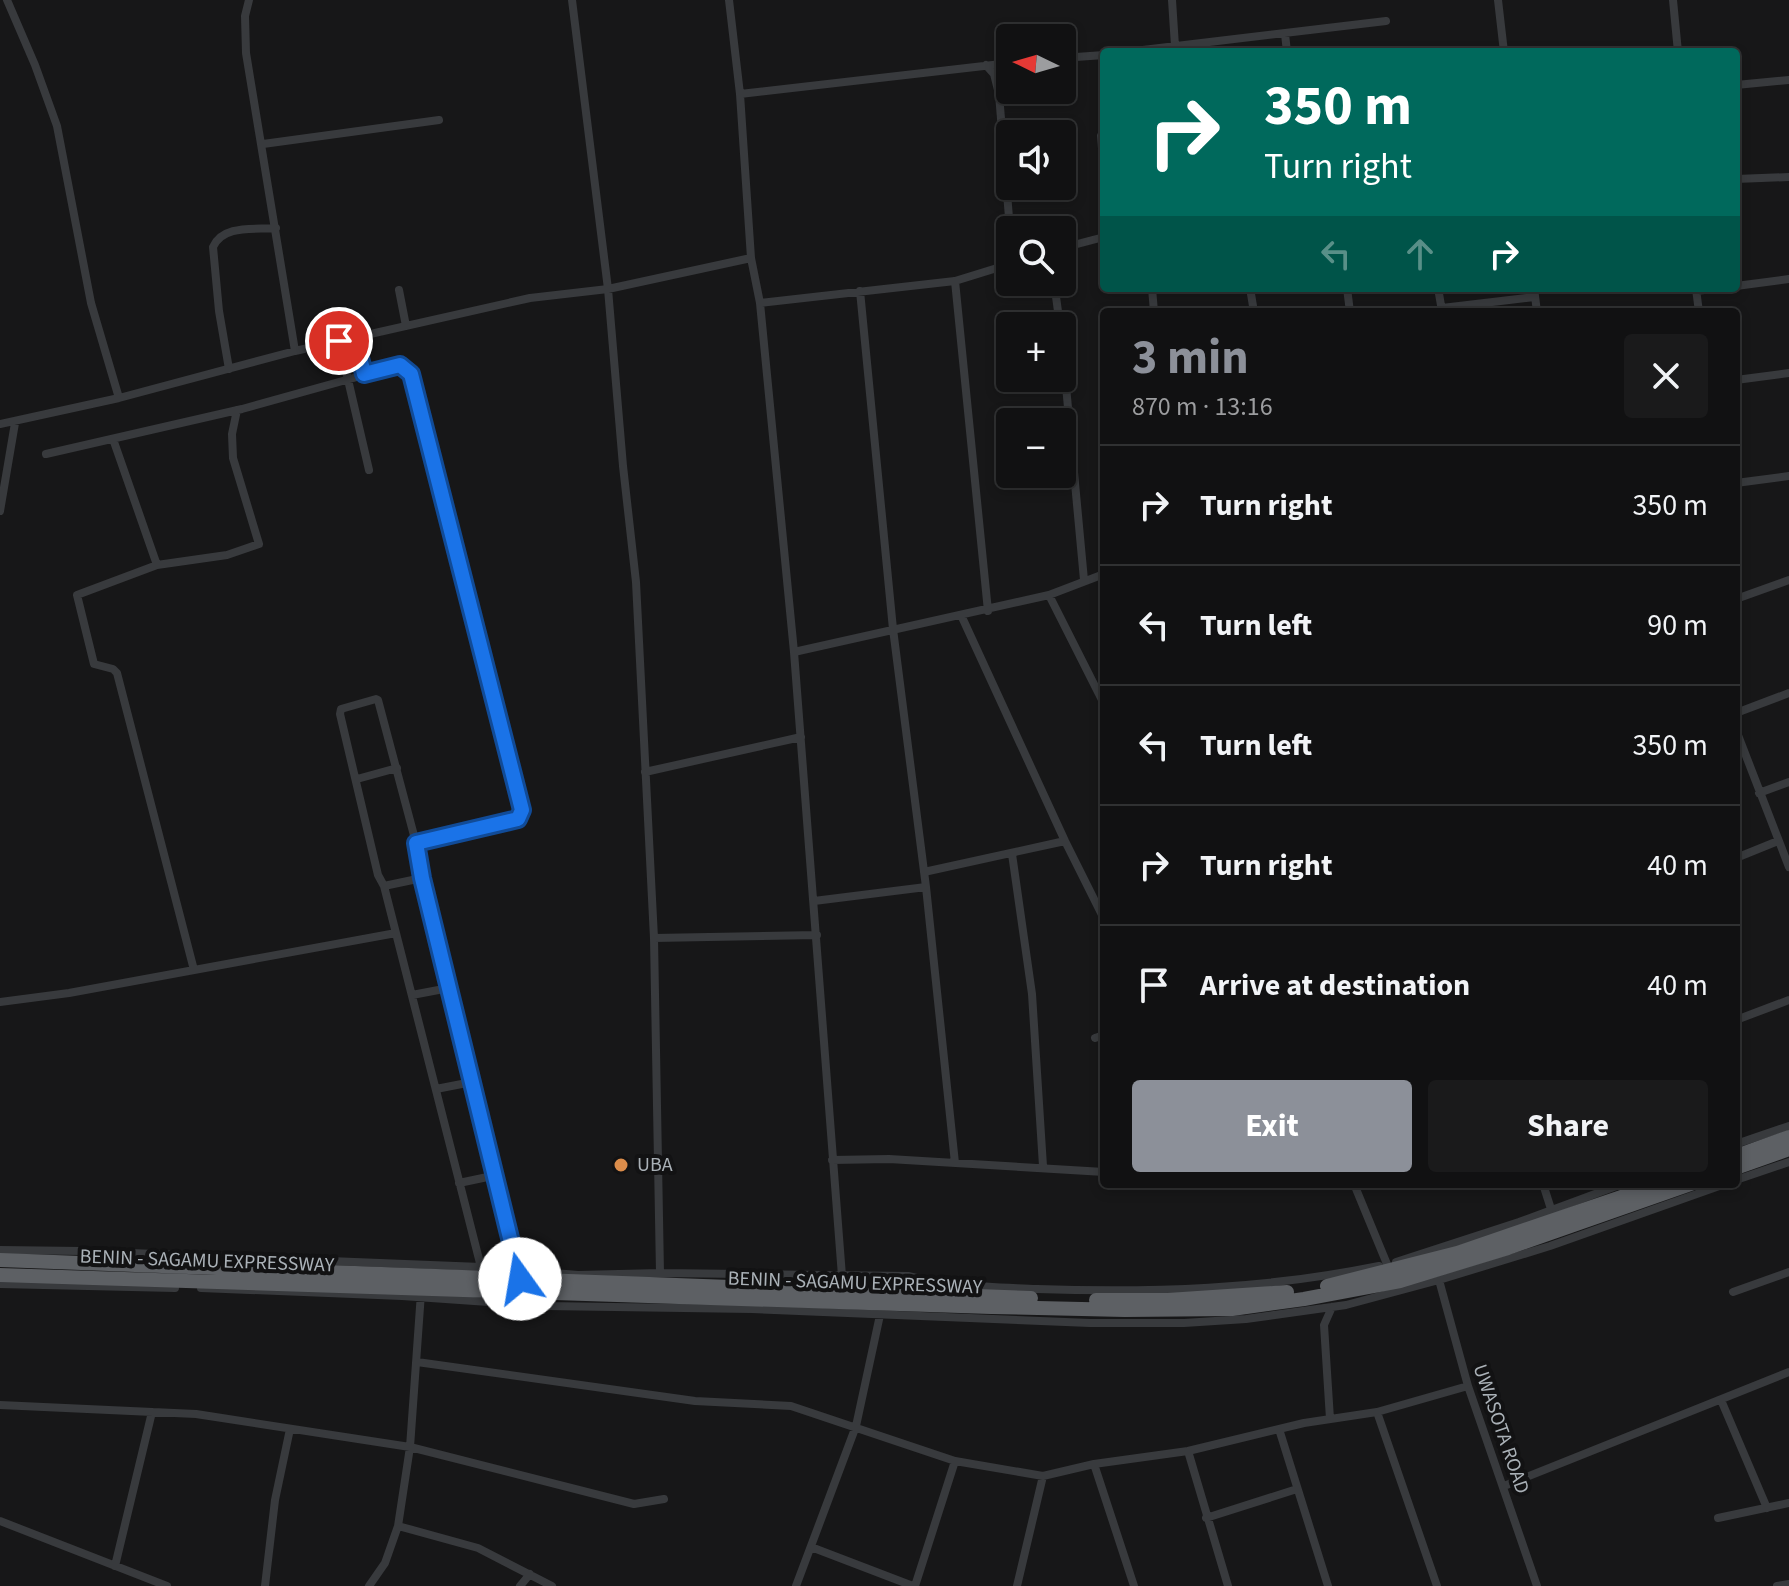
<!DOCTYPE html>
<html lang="en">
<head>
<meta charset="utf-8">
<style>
  body { margin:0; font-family:"Source Sans 3",sans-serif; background:#1a1a1b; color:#f1f3f6; height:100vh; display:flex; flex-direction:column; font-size:30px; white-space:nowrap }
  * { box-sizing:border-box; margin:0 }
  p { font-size:26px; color:#9c9d9f }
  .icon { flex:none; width:44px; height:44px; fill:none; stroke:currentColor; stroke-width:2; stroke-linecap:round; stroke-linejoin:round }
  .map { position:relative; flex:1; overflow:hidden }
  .sheet { position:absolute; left:1100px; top:308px; width:640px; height:880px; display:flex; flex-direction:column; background:#111112; border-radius:8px; box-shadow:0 4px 12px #0003,0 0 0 2px #303132 }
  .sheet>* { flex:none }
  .hud { position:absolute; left:1100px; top:48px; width:640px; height:244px; border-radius:8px; box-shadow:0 4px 12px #0003,0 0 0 2px #303132; background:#00695c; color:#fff; overflow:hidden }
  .needle { width:52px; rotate:275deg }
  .controls { position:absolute; left:996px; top:24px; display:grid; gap:16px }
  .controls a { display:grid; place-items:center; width:80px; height:80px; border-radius:8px; background:#111112; box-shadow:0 4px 12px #0003,0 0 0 2px #303132; font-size:40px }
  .pin { position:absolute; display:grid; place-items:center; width:68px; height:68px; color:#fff; margin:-34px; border:4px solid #fff; border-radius:50%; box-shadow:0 2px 8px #0007 }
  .me { position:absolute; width:88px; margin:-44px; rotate:347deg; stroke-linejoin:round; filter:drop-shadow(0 0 6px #0008) }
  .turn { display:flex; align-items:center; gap:28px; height:168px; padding:0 32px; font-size:36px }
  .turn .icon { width:104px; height:104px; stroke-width:2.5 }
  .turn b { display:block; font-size:56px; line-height:68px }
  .lanes { display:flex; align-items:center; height:76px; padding:0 32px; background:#0003; justify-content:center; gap:40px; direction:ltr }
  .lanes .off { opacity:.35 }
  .round { display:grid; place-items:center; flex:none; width:84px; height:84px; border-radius:8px; background:#1a1a1b }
  .summary { display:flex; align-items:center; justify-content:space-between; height:136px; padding:0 32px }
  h1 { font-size:48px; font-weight:700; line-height:60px; color:#8c9099 }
  .primary-button { display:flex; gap:16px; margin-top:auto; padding:16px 32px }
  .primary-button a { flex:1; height:92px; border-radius:8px; background:#8c9099; color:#fff; font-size:32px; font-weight:700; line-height:92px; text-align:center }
  .primary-button a+a { background:#1a1a1b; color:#f1f3f6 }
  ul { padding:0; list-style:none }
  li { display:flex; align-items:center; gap:24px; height:120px; padding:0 32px; border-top:2px solid #303132 }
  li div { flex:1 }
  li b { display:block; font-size:30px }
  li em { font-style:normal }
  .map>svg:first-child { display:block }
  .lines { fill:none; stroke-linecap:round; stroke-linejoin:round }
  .minor { stroke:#383a3d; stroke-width:8 }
  .trunk { stroke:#5d6064; stroke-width:14 }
  .route-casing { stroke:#114b97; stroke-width:20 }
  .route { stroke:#1a73e8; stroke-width:14 }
  .poi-dot { fill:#dc8d4b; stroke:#121213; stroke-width:3 }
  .labels { text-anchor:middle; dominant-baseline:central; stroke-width:8; stroke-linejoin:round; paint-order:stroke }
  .poi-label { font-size:20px; fill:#aab1b7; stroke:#121213; text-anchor:start }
  .street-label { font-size:20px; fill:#aab1b7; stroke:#121213 }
</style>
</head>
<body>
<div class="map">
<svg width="1789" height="1586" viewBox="0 0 1789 1586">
  <rect width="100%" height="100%" fill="#171718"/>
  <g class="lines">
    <!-- minor -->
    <path class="minor" d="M7,0L35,65L57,126L91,303L119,398
      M249,0L245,16L246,53L295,351
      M572,0L608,289L623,466L636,582L654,938L660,1273
      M729,0L740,94L751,258L760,303L794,652L842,1276
      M1172,0L1175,46
      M1498,0L1504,52
      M1673,0L1678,52
      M1285,34L1287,52
      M1126,52L1386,21
      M1062,58L1104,55
      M986,65L994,74L999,94L1010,230
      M1736,85L1789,80
      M740,94L1010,63
      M1101,136L1104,173
      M263,144L439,120
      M1736,179L1789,177
      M1062,248L1104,237
      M955,281L988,611
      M1054,282L1060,326
      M1736,286L1789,279
      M1152,288L1154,312
      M1250,288L1254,312
      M1347,288L1350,312
      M1438,288L1442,311
      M1534,288L1537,312
      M1696,289L1699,312
      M399,290L406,326
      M860,291L893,629L926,887L955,1163
      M1696,291L1721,288
      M760,303L955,281L1010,264
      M1442,308L1535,297
      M355,337L364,374
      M339,341L369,470
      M1062,343L1084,580
      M229,369L219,311L213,247C223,224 255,230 276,228
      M1736,380L1789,373
      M0,424L119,398L295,351L530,298L608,289L751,258
      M113,439L157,565
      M46,454L242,409L400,365L411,374L522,810L518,819L416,843
      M1736,483L1789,476
      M0,511L15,423
      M1049,595L1104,704
      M1736,599L1789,580
      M961,615L1065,841L1104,919
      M794,652L1049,595L1104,574
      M1736,713L1789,693
      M1736,730L1789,867
      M645,772L801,737
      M357,779L397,768
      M1759,793L1789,782
      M1012,854L1032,994L1043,1166
      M1736,858L1778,841
      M924,872L1065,841
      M384,886L422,878
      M814,901L926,887
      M654,938L817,935
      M194,970L117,673L113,669L94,664L77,595L157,565L227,555L259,544L233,458L232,434L237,410
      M412,995L449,988
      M0,1002L69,993L396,933
      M1736,1020L1789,1000
      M1095,1038L1104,1035
      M436,1089L472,1082
      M1736,1144L1789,1126
      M832,1160L889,1159L1104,1172
      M1736,1180L1789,1162
      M459,1183L497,1175
      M1354,1184L1387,1264
      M1543,1184L1551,1209
      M0,1250L81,1251L481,1267L578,1275L660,1273L909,1276C951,1287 993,1287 1037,1289C1152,1293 1266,1289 1379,1266
      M1396,1262L1519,1222L1622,1184
      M482,1271L384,886L378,875L340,714L341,709L376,699L378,700L416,843L422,878L519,1274
      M1439,1280L1468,1386L1537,1586
      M0,1284L175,1288
      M201,1288L402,1296L545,1306L752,1309L1090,1323H1184L1246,1319L1346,1305L1439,1280L1550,1246L1725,1184
      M1733,1292L1789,1272
      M417,1362L695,1401L791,1406L955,1461L1043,1476L1094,1464L1188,1451L1304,1423L1377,1412L1468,1386
      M1721,1400L1767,1508
      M0,1405L196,1414L410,1447L634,1504L664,1499
      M1377,1412L1437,1586
      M1330,1419L1324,1325L1332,1307
      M1279,1429L1328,1586
      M1188,1451L1228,1586
      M1094,1464L1134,1586
      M1504,1486L1789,1372
      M1206,1518L1297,1489
      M1718,1518L1789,1503
      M0,1521L167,1586
      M398,1526L478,1548L552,1586
      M811,1547L913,1586
      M115,1566L152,1412
      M265,1586L275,1500L290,1429
      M369,1586L385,1563L398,1526L410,1447L421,1293
      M520,1586L530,1574
      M796,1586L856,1426L880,1315
      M915,1586L955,1461
      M1017,1586L1043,1476
      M1777,1586L1789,1584"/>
    <!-- trunk -->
    <path class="trunk" d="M1736,1156L1789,1137
      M1736,1168L1789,1149
      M0,1260L1031,1298
      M0,1275L991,1307L1125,1310L1232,1309L1304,1299L1400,1281L1508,1248L1691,1184
      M1327,1286L1457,1253L1659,1184
      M1096,1300H1168L1287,1292"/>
  </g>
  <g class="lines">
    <!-- route casing -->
    <g class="route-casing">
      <path id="route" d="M339,341L355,337L364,374L400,365L411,374L522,810L518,819L416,843L422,878L520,1279"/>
    </g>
    <!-- route -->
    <use href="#route" class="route"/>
  </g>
  <!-- markers -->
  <circle class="poi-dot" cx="621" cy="1165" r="8"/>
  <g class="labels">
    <!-- poi labels -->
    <g class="poi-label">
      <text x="637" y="1165">UBA</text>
    </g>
    <!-- street labels -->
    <g class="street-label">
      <text transform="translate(207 1261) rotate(2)">BENIN - SAGAMU EXPRESSWAY</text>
      <text transform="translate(855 1283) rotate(2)">BENIN - SAGAMU EXPRESSWAY</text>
      <text transform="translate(1501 1429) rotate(71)">UWASOTA ROAD</text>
    </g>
  </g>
</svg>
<div class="controls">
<a><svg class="needle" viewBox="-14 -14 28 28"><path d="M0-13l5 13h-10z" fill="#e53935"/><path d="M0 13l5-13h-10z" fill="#9c9d9f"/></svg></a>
<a><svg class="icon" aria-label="sound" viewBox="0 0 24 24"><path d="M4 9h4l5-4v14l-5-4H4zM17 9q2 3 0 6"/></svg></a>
<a><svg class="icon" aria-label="search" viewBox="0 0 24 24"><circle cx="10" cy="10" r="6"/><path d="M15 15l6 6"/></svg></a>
<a>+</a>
<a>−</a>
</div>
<div class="pin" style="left:339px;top:341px;background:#d93025"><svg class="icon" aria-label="arrive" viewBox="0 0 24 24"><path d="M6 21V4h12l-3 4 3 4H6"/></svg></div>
<svg class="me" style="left:520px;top:1279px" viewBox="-20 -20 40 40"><circle r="19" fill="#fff"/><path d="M0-13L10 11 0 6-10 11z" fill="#1a73e8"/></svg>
<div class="hud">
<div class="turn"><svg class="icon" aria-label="right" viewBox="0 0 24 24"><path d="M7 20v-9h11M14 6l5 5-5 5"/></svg><div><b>350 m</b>Turn right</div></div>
<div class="lanes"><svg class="icon off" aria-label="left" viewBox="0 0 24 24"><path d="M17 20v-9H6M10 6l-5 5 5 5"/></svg><svg class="icon off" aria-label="ahead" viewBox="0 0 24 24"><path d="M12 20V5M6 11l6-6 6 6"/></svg><svg class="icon" aria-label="right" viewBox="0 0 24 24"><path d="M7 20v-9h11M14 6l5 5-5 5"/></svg></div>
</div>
<section class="sheet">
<div class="summary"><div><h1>3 min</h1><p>870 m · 13:16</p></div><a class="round"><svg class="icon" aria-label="close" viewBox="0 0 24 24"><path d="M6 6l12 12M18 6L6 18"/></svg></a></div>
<ul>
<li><svg class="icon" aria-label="right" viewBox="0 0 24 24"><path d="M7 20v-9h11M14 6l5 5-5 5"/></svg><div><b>Turn right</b></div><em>350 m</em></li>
<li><svg class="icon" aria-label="left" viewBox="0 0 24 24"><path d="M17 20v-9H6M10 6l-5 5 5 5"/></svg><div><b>Turn left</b></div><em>90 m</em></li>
<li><svg class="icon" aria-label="left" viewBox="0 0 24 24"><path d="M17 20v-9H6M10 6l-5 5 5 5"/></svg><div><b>Turn left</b></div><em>350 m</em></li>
<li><svg class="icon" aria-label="right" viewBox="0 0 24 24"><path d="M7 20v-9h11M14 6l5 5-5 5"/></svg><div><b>Turn right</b></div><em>40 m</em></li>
<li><svg class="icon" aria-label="arrive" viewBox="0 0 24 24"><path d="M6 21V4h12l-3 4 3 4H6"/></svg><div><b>Arrive at destination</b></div><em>40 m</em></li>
</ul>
<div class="primary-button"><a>Exit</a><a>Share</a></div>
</section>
</div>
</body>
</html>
